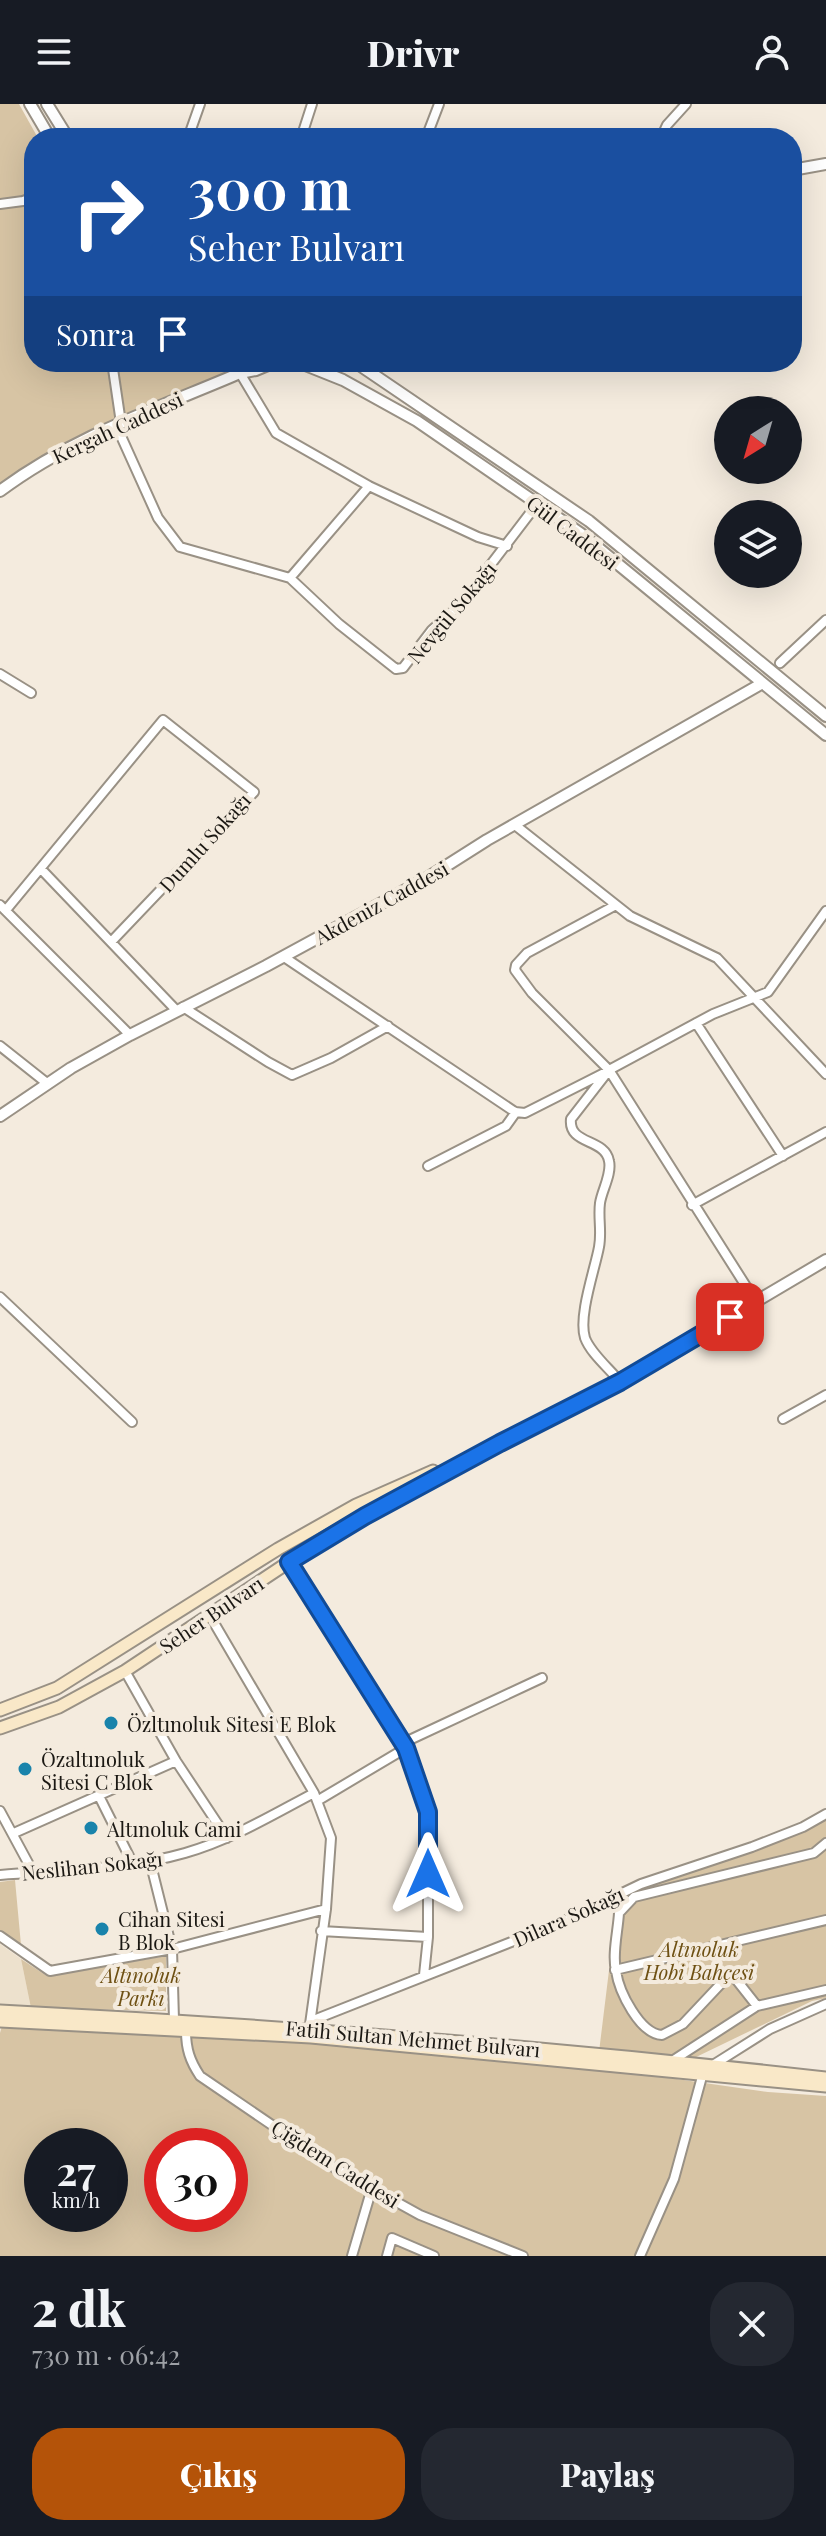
<!DOCTYPE html>
<html lang="tr">
<head>
<meta charset="utf-8">
<style>
  body { margin:0; font-family:"Playfair Display",serif; background:#242831; color:#f1f3f6; height:100vh; display:flex; flex-direction:column; font-size:30px; white-space:nowrap }
  * { box-sizing:border-box; margin:0 }
  p { font-size:26px; color:#9ea1a6 }
  .icon { flex:none; width:44px; height:44px; fill:none; stroke:currentColor; stroke-width:2; stroke-linecap:round; stroke-linejoin:round }
  .map { position:relative; height:2152px; overflow:hidden }
  .side { display:flex; flex-direction:column; background:#171b24; flex:1 }
  .side>* { flex:none }
  .top-card { position:absolute; left:24px; top:24px; width:778px; height:244px; border-radius:32px; box-shadow:0 8px 32px #0002; background:#1a4fa0; color:#fff; overflow:hidden }
  .needle { width:52px; rotate:217deg }
  .buttons { position:absolute; left:714px; top:292px; display:grid; gap:16px }
  .buttons a { display:grid; place-items:center; width:88px; height:88px; border-radius:50%; background:#171b24; box-shadow:0 8px 32px #0002; font-size:40px }
  .speed { position:absolute; left:24px; top:2024px; display:flex; gap:16px; font-size:40px; font-weight:700; text-align:center }
  .speed>* { display:grid; place-content:center; width:104px; height:104px; border-radius:50%; background:#171b24; box-shadow:0 8px 32px #0002; line-height:1 }
  .speed small { font-size:20px; font-weight:400 }
  .speed .limit { border:12px solid #d22; background:#fff; color:#111 }
  .pin { position:absolute; display:grid; place-items:center; width:68px; height:68px; color:#fff; margin:-34px; border-radius:16px; box-shadow:0 4px 12px #0006 }
  .me { position:absolute; width:88px; margin:-44px; rotate:0deg; stroke-linejoin:round; filter:drop-shadow(0 0 6px #0008) }
  .turn { display:flex; align-items:center; gap:28px; height:168px; padding:0 32px; font-size:36px }
  .turn .icon { width:104px; height:104px; stroke-width:2.5 }
  .turn b { display:block; font-size:56px; line-height:68px }
  .then { display:flex; align-items:center; height:76px; padding:0 32px; background:#0003; gap:16px; font-size:30px }
  .round { display:grid; place-items:center; flex:none; width:84px; height:84px; border-radius:32px; background:#242831 }
  .overview { display:flex; align-items:center; justify-content:space-between; height:136px; padding:0 32px }
  h1 { font-size:48px; font-weight:800; line-height:60px }
  .action { display:flex; gap:16px; margin-top:auto; padding:16px 32px }
  .action a { flex:1; height:92px; border-radius:32px; background:#b45309; color:#fff; font-size:32px; font-weight:800; line-height:92px; text-align:center }
  .action a+a { background:#242831; color:#f1f3f6 }
  header { display:flex; justify-content:space-between; align-items:center; height:104px; padding:0 32px; background:#171b24; font-size:36px; font-weight:800 }
  .map>svg:first-child { display:block }
  .built { fill:#ede1cd }
  .green { fill:#d7c4a4; fill-rule:evenodd }
  .lines { fill:none; stroke-linecap:round; stroke-linejoin:round }
  .minor-casing { stroke:#999185; stroke-width:12 }
  .tertiary-casing { stroke:#999185; stroke-width:14 }
  .secondary-casing { stroke:#999185; stroke-width:15 }
  .minor { stroke:#fff; stroke-width:8 }
  .tertiary { stroke:#fff; stroke-width:10 }
  .secondary { stroke:#f9e8c8; stroke-width:11 }
  .route-casing { stroke:#114b97; stroke-width:20 }
  .route { stroke:#1a73e8; stroke-width:14 }
  .poi-dot { fill:#1983ab; stroke:#f4ebde; stroke-width:3 }
  .labels { text-anchor:middle; dominant-baseline:central; stroke-width:8; stroke-linejoin:round; paint-order:stroke }
  .street-label { font-size:20px; fill:#1b1813; stroke:#f4ebde }
  .poi-label { font-size:20px; fill:#1b1813; stroke:#f4ebde; text-anchor:start }
  .park-label { font-size:20px; font-style:italic; fill:#6e5013; stroke:#f4ebde }
</style>
</head>
<body>
<header><svg class="icon" aria-label="menu" viewBox="0 0 24 24"><path d="M4 6h16M4 12h16M4 18h16"/></svg>Drivr<svg class="icon" aria-label="person" viewBox="0 0 24 24"><circle cx="12" cy="8" r="4"/><path d="M4 21q1-7 8-7t8 7"/></svg></header>
<div class="map">
<svg width="826" height="2152" viewBox="0 0 826 2152">
  <rect width="100%" height="100%" fill="#f4ebde"/>
  <!-- built -->
  <path class="built" d="M0,1840L21,1855L31,1904L0,1902Z"/>
  <!-- green -->
  <path class="green" d="M0,0H19L38,34H34V258H267L133,313L0,387Z
    M826,1713V1894L812,1897L692,1955L599,1948L618,1793L798,1730Z
    M15,1776L21,1841L0,1826V1778Z
    M166,1852V1907L31,1904L21,1855L47,1872Z
    M4,1915L529,1954L768,1988L826,1992V2152H0V1929ZM42,2042H110V2110H42ZM162,2042H230V2110H162Z"/>
  <g class="lines">
    <!-- minor casing -->
    <g class="minor-casing">
      <path id="minor" d="M188,34L200,0
        M301,34L312,0
        M426,34L439,0
        M661,34L667,21L686,0
        M0,100L23,97L34,93
        M112,258L121,319
        M240,269L276,329L369,382L478,433L507,442
        M116,321L158,414L180,443L290,474L339,520L396,565L403,564L432,526L460,501L537,400
        M290,474L369,382
        M780,559L826,516
        M0,570L31,589
        M515,721L630,812L717,854L826,970
        M41,765L176,906
        M0,801L130,931
        M616,801L527,849L516,861L515,866L532,889L609,966L756,1198
        M6,806L163,616L254,688L111,838
        M284,853L515,1008L525,1009L606,968
        M183,903L268,958L292,971L331,954L388,922
        M696,919L783,1052
        M0,942L48,980
        M428,1062L506,1022L516,1008
        M692,1101L826,1028
        M0,1193L132,1318
        M620,1278C610,1265 591,1250 585,1234C578,1212 595,1165 599,1143C602,1128 598,1114 600,1099C602,1086 612,1070 609,1057C605,1034 568,1041 571,1015L609,966L713,910L768,888L826,807
        M783,1315L826,1291
        M289,1458L406,1644L428,1708V1833L424,1871
        M210,1512L314,1689L331,1734L326,1805L310,1920
        M125,1567L176,1657L227,1734
        M403,1639L542,1574
        M99,1692L132,1758
        M317,1697L406,1644
        M0,1707L33,1768
        M14,1729L176,1657
        M150,1757L172,1845L174,1916
        M0,1771C61,1766 126,1766 185,1749C231,1736 272,1711 314,1689
        M321,1827L428,1833
        M0,1832L50,1867L172,1845L326,1805
        M615,1866L826,1816
        M757,1902L731,1869L683,1920L662,1931C640,1930 619,1888 616,1867C612,1850 618,1827 619,1809L634,1793L814,1749L826,1739
        M311,1917L562,1818L641,1780L752,1743L803,1723L826,1710
        M186,1927C186,1945 190,1957 200,1972L335,2064L420,2111L523,2152
        M672,1957L757,1902L826,1886
        M713,1961L770,1925L826,1900
        M352,2152L372,2084
        M387,2152L392,2134L434,2152
        M640,2152L674,2075L703,1969"/>
    </g>
    <!-- tertiary casing -->
    <g class="tertiary-casing">
      <path id="tertiary" d="M30,0L50,34
        M47,0L68,34
        M792,66L826,60
        M298,258L343,276L417,317L580,429L826,631
        M355,258L589,417L826,612
        M0,387C72,333 158,304 240,269L256,266L275,258
        M0,1012L71,964L130,931L266,862L424,776L487,736L761,580
        M500,1339L620,1278L826,1156"/>
    </g>
    <!-- secondary casing -->
    <g class="secondary-casing">
      <path id="secondary" d="M0,1606L57,1584L278,1445L356,1401L433,1367
        M0,1624L59,1603L125,1567L289,1458L365,1412L500,1339
        M0,1907C276,1921 551,1943 826,1974
        M0,1917L311,1933L826,1982"/>
    </g>
    <!-- minor -->
    <use href="#minor" class="minor"/>
    <!-- tertiary -->
    <use href="#tertiary" class="tertiary"/>
    <!-- secondary -->
    <use href="#secondary" class="secondary"/>
  </g>
  <g class="lines">
    <!-- route casing -->
    <g class="route-casing">
      <path id="route" d="M428,1770V1708L406,1644L289,1458L365,1412L500,1339L620,1278L730,1213"/>
    </g>
    <!-- route -->
    <use href="#route" class="route"/>
  </g>
  <!-- markers -->
  <g class="poi-dot">
    <circle cx="111" cy="1619" r="8"/>
    <circle cx="25" cy="1665" r="8"/>
    <circle cx="91" cy="1724" r="8"/>
    <circle cx="102" cy="1825" r="8"/>
  </g>
  <g class="labels">
    <!-- street labels -->
    <g class="street-label">
      <text transform="translate(117 323) rotate(-25)">Kergah Caddesi</text>
      <text transform="translate(573 428) rotate(37)">Gül Caddesi</text>
      <text transform="translate(451 508) rotate(-50)">Nevgül Sokağı</text>
      <text transform="translate(204 738) rotate(-48)">Dumlu Sokağı</text>
      <text transform="translate(381 798) rotate(-29)">Akdeniz Caddesi</text>
      <text transform="translate(211 1510) rotate(-34)">Seher Bulvarı</text>
      <text transform="translate(92 1761) rotate(-6)">Neslihan Sokağı</text>
      <text transform="translate(568 1812) rotate(-24)">Dilara Sokağı</text>
      <text transform="translate(413 1934) rotate(5)">Fatih Sultan Mehmet Bulvarı</text>
      <text transform="translate(336 2059) rotate(32)">Çiğdem Caddesi</text>
    </g>
    <!-- poi labels -->
    <g class="poi-label">
      <text x="127" y="1619">Özltınoluk Sitesi E Blok</text>
      <text x="41" y="1654">Özaltınoluk<tspan x="41" dy="23">Sitesi C Blok</tspan></text>
      <text x="107" y="1724">Altınoluk Cami</text>
      <text x="118" y="1814">Cihan Sitesi<tspan x="118" dy="23">B Blok</tspan></text>
    </g>
    <!-- park labels -->
    <g class="park-label">
      <text x="699" y="1844">Altınoluk<tspan x="699" dy="23">Hobi Bahçesi</tspan></text>
      <text x="141" y="1870">Altınoluk<tspan x="141" dy="23">Parkı</tspan></text>
    </g>
  </g>
</svg>
<div class="buttons">
<a><svg class="needle" viewBox="-14 -14 28 28"><path d="M0-13l5 13h-10z" fill="#e53935"/><path d="M0 13l5-13h-10z" fill="#9ea1a6"/></svg></a>
<a><svg class="icon" aria-label="layers" viewBox="0 0 24 24"><path d="M12 4l9 5-9 5-9-5zM3 14l9 5 9-5"/></svg></a>
</div>
<div class="speed"><div>27<small>km/h</small></div><div class="limit">30</div></div>
<div class="pin" style="left:730px;top:1213px;background:#d93025"><svg class="icon" aria-label="arrive" viewBox="0 0 24 24"><path d="M6 21V4h12l-3 4 3 4H6"/></svg></div>
<svg class="me" style="left:428px;top:1770px" viewBox="-20 -20 40 40"><path d="M0-17L14 15 0 8-14 15z" fill="#1a73e8" stroke="#fff" stroke-width="4"/></svg>
<div class="top-card">
<div class="turn"><svg class="icon" aria-label="right" viewBox="0 0 24 24"><path d="M7 20v-9h11M14 6l5 5-5 5"/></svg><div><b>300 m</b>Seher Bulvarı</div></div>
<div class="then">Sonra<svg class="icon" aria-label="arrive" viewBox="0 0 24 24"><path d="M6 21V4h12l-3 4 3 4H6"/></svg></div>
</div>
</div>
<section class="side">
<div class="overview"><div><h1>2 dk</h1><p>730 m · 06:42</p></div><a class="round"><svg class="icon" aria-label="close" viewBox="0 0 24 24"><path d="M6 6l12 12M18 6L6 18"/></svg></a></div>
<div class="action"><a>Çıkış</a><a>Paylaş</a></div>
</section>
</body>
</html>
